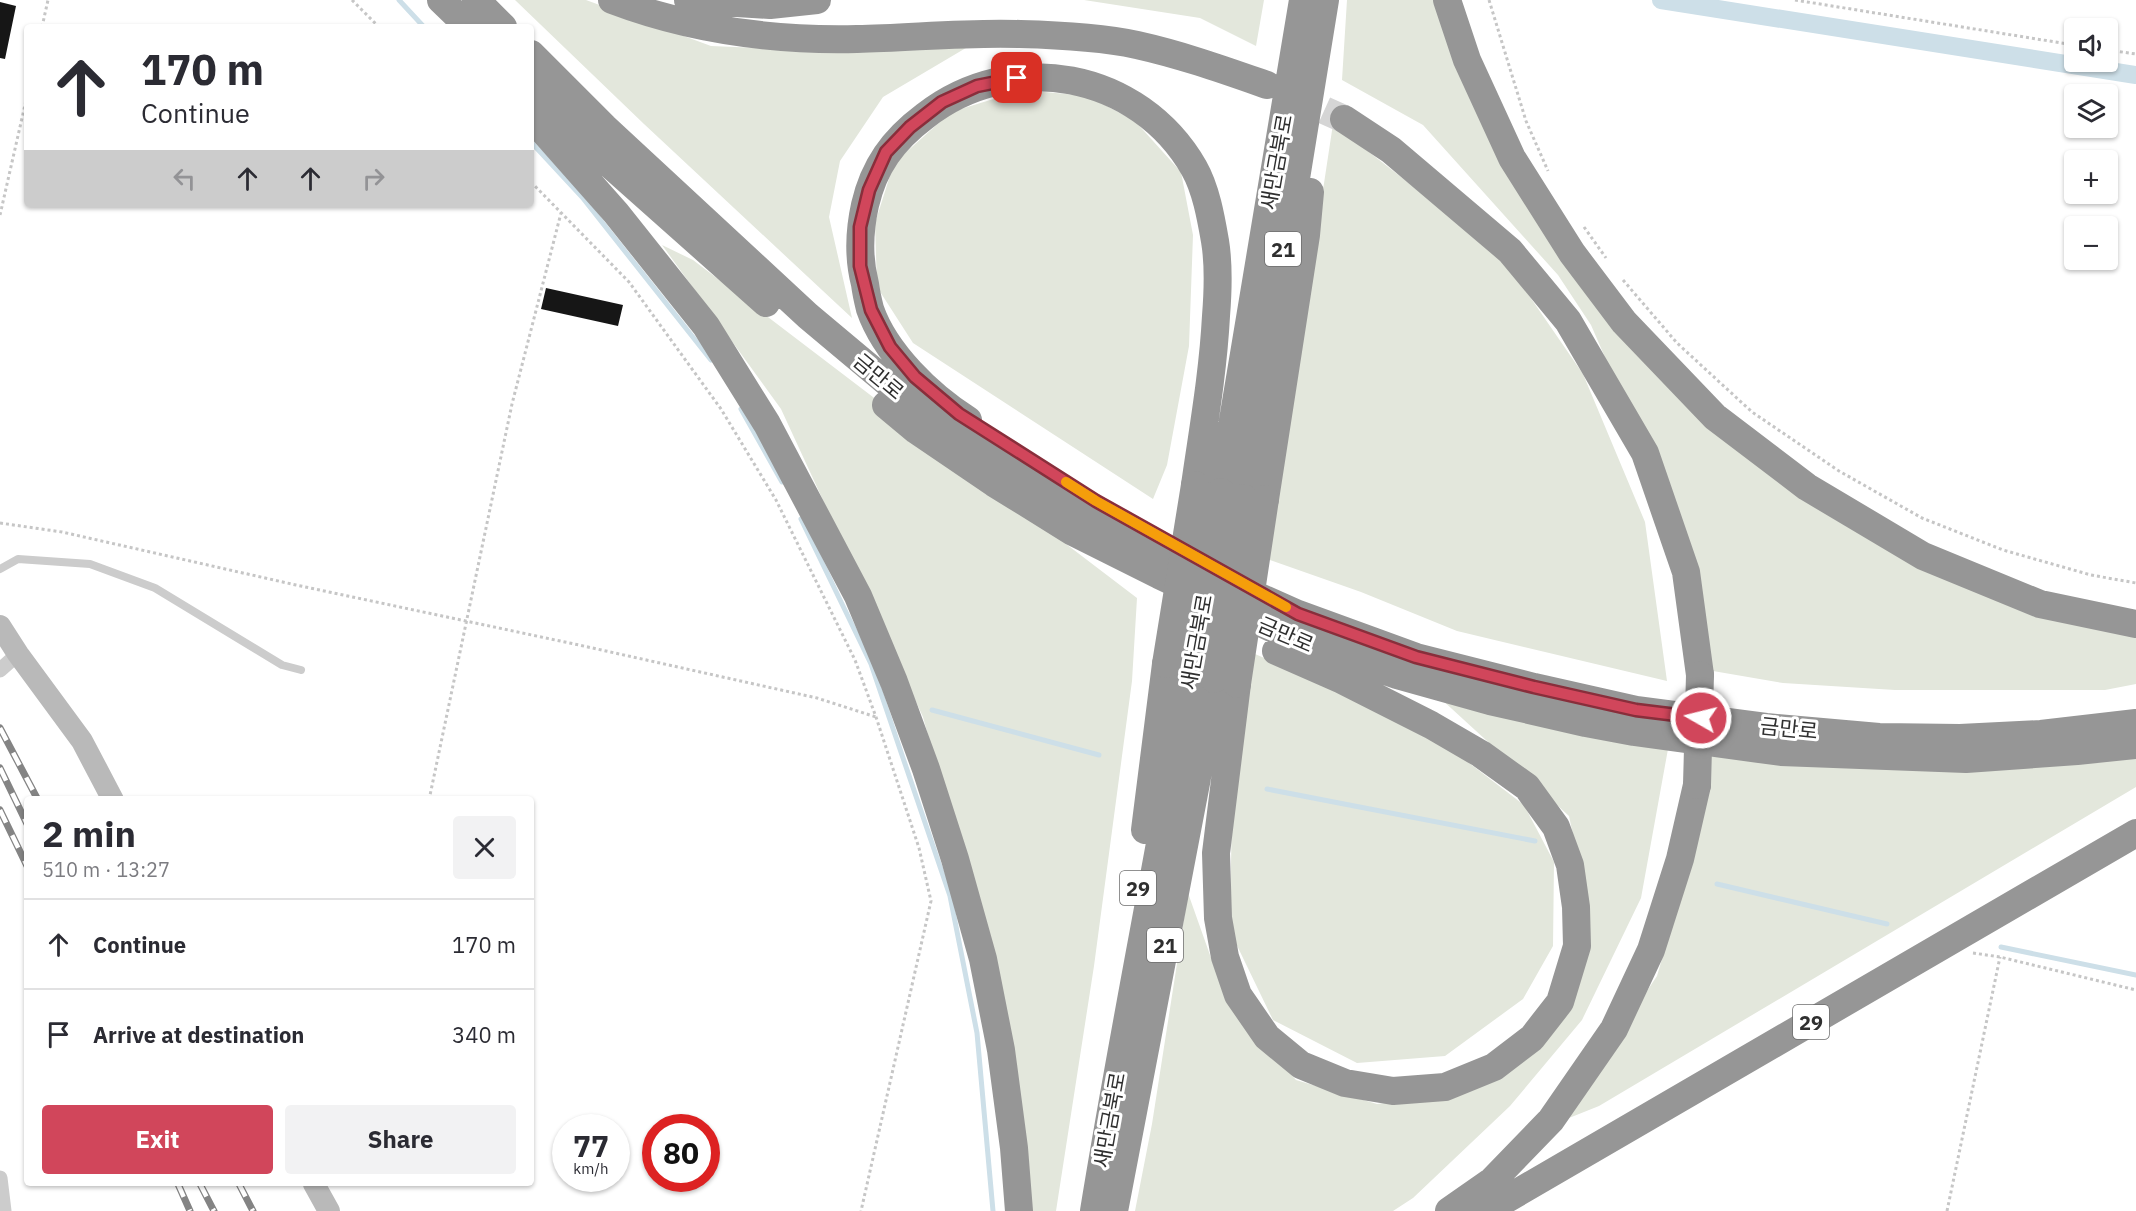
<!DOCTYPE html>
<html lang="en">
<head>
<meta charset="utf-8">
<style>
  body { margin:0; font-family:"IBM Plex Sans","Noto Sans KR",sans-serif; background:#f2f2f3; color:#2b2b33; height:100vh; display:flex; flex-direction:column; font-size:22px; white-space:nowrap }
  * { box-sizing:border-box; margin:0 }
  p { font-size:20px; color:#7c7c81 }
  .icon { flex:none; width:33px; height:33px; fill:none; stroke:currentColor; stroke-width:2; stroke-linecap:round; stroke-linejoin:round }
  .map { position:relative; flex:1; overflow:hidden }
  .sheet { position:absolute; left:24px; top:796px; width:510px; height:390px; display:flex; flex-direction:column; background:#fff; border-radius:6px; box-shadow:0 2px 4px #0004 }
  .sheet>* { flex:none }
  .guide { position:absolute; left:24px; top:24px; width:510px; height:183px; border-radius:6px; box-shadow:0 2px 4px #0004; background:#fff; color:#2b2b33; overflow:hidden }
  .tools { position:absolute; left:2064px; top:18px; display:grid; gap:12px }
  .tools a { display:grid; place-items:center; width:54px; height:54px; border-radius:6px; background:#fff; box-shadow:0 2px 4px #0004; font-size:30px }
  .speed { position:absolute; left:552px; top:1114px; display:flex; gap:12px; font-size:30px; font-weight:700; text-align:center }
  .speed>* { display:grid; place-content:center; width:78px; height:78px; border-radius:50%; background:#fff; box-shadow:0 2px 4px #0004; line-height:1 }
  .speed small { font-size:15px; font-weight:400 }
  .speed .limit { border:9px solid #d22; background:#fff; color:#111 }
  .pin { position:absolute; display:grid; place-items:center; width:51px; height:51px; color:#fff; margin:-26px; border-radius:12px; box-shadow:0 3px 9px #0006 }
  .me { position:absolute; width:66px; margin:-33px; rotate:278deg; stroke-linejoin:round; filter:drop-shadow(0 0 4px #0008) }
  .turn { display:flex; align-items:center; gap:21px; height:126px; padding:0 18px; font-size:27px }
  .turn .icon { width:78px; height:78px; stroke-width:2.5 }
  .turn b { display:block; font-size:42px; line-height:51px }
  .lanes { display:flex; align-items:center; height:57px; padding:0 18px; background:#0003; justify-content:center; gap:30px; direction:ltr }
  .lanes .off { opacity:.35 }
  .round { display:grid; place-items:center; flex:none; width:63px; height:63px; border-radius:6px; background:#f2f2f3 }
  .summary { display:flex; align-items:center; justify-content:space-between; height:102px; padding:0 18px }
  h1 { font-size:36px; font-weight:700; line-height:45px }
  .action { display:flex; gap:12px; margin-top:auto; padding:12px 18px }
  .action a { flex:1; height:69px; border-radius:6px; background:#d1465b; color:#fff; font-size:24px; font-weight:700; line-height:69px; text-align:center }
  .action a+a { background:#f2f2f3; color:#2b2b33 }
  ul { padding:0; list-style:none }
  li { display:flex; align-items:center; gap:18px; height:90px; padding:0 18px; border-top:2px solid #e1e1e2 }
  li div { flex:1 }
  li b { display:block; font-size:22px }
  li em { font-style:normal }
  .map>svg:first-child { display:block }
  .green { fill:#e3e7dc }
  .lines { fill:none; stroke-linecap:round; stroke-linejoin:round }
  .stream { stroke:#cddfe8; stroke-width:5 }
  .canal { stroke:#cddfe8; stroke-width:18 }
  .building { fill:#161616 }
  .highway-tunnel { stroke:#d5d5d5; stroke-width:28; stroke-dasharray:28 14; stroke-linecap:butt }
  .path { stroke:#c6c6c6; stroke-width:3; stroke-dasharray:3 3; stroke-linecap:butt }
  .lane { stroke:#ccc; stroke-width:8 }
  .street { stroke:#ccc; stroke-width:15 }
  .secondary { stroke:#b9b9b9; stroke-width:22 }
  .highway { stroke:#969696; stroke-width:28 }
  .rail-casing { stroke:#848484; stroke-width:7 }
  .rail { stroke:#fff; stroke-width:4.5; stroke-dasharray:14; stroke-linecap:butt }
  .highway-bridge { stroke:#969696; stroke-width:28 }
  .route-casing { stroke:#882e3b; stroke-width:15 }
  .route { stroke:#d1465b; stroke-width:10 }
  .slow { stroke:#f59e0b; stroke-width:10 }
  .labels { text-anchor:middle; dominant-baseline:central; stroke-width:6; stroke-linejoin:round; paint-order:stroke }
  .shield { fill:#fff; stroke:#6d6d6d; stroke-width:1.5 }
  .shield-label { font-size:20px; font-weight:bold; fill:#2f2f2f }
  .street-label { font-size:21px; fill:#2f2f2f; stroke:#fff }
</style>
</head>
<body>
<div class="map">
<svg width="2136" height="1211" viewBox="0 0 2136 1211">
  <rect width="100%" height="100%" fill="#fff"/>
  <!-- green -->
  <path class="green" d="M515,0H586L711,46L853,52L976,42L883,97L840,161L829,217L852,318L644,124Z
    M1084,0H1264L1256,46L1200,18Z
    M1347,0H1434L1547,232L1806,502L2136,633V684L2105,690H1895L1783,683L1713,671L1695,565L1591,325L1558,275L1423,125L1342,80Z
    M1023,90L1088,96L1135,121L1181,172L1193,235L1189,346L1167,465L1153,499L913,343L877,287L875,223L894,163L951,112Z
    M1333,124L1410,184L1508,265L1583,374L1645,522L1667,681L1457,631L1361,592L1267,559Z
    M662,245L693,260L1137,598L1132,681L1094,966L1056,1211H1026L1011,1034L923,717L781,409Z
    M1255,654L1304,675L1447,746L1524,805L1554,862L1553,946L1523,999L1445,1056L1357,1063L1273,1020L1230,931L1232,801Z
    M1440,698L1668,749L1641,898L1582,1020L1510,1106L1413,1198L1393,1211H1135L1152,1124L1188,893L1227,1003L1296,1080L1377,1104L1452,1095L1557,1025L1585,891L1569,816Z
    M2136,753V787L1599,1106L1559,1122L1657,976L1703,819L1708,754Z"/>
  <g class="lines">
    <!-- stream -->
    <path class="stream" d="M399,0L424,27
      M531,142L582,197L711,360
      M741,409L782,482
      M801,519L871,664L950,896L977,1033L993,1211
      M932,710L1099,755
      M1267,789L1535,841
      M1717,884L1887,924
      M2001,947L2136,975"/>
    <!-- canal -->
    <path class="canal" d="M1661,0L2136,75"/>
  </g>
  <!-- building -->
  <path class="building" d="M0,2L16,6L5,59L0,58Z
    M546,288L623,305L618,326L541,309Z"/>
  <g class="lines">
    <!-- highway-tunnel -->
    <path class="highway-tunnel" d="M1286,93L1344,119"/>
    <!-- path -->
    <path class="path" d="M352,0L379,27
      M1489,0L1526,121L1548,171
      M1795,0L2074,45
      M42,27L48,0
      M2108,50L2136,54
      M531,182L629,282L721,409L776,500L855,660L876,717L919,848L931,901L861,1211
      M0,215L27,96
      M1584,227L1606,258
      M1623,280L1677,343L1752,412L1839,471L1922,518L2003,550L2091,575L2136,583
      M0,523L62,532L296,585L579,645L817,698L876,717
      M429,800L512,404L561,213
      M1973,953L2000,957L2136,990
      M1947,1211L2000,957"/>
    <!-- lane -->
    <path class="lane" d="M0,569L18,559L90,564L155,588L282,665L301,670"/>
    <!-- street -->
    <path class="street" d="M0,670L18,654
      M0,1178L4,1211"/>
    <!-- secondary -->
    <path class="secondary" d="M0,626L18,654L82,741L113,800
      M314,1184L329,1211"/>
    <!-- highway -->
    <path class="highway" d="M441,0L469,27
      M476,0L503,27
      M612,0C691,30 772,41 857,39C911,38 965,32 1020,34C1058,35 1100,37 1137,45C1182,55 1224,70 1267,85
      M688,0L770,5L817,0
      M1447,0L1467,60L1512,158L1572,253L1624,322L1715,417L1807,487L1923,556L2040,604L2136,624
      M531,54L604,127L808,316L913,404L1041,490L1140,544L1298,614L1416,657L1534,687L1636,710L1766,727L1879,737L1960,738L2041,734L2136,723
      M531,88L604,159L766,303
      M531,117L616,213L706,326L767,424L858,596L894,682L926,769L955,859L983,959L1001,1050L1014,1148L1019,1211
      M1344,119L1391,150L1510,251L1568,321L1645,453L1686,572L1700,675
      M886,405L916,430L994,483L1073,532L1159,575L1301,642L1397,675L1490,701L1586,723L1634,732L1781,752L1966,759L2077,751L2136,745
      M968,420C930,396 885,353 870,309C868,301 866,292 865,284C858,257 859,232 865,205C874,166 893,140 925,116C1012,48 1139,72 1194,168C1206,189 1211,218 1215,241C1219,265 1218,291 1216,316C1213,373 1203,429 1195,485
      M1221,492L1303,0
      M1244,498L1325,0
      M1265,499L1306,235L1310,192
      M1237,684L1216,853L1218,918L1225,957L1238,995L1267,1037L1301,1065L1345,1083L1393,1091L1445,1087L1494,1067L1532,1038L1560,1002L1577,946L1576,907L1570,865L1556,827L1527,787L1481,754L1431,725L1342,680L1276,651
      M1145,830L1166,664
      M1094,1211C1123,1032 1160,854 1190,674
      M1114,1211L1196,783L1214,679
      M1449,1211L1492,1181L1551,1120L1614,1029L1651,950L1680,859L1697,785
      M1486,1211L2136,833"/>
    <!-- rail casing -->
    <g class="rail-casing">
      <path id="rail" d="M0,728L38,800
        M0,768L27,824
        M0,810L27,866
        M178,1184L190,1211
        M200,1184L214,1211
        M239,1184L253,1211"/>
    </g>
    <!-- rail -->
    <use href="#rail" class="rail"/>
    <!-- highway-bridge -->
    <path class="highway-bridge" d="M1166,664L1195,485
      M1190,674L1221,492
      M1214,679L1244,498
      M1237,684L1265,499
      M1697,785L1700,675"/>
  </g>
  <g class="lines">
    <!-- route casing -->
    <g class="route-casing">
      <path id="route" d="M1017,78L977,86L942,102L910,127L886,152L869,190L860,227V266L871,310L890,347L915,377L959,414L1096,501L1298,614L1416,657L1534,687L1636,710L1701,718"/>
    </g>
    <!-- route -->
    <use href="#route" class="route"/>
    <!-- slow -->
    <path class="slow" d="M1066,482L1096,501L1286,607"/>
  </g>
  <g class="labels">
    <!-- shield labels -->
    <g class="shield">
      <rect x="1265" y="232" width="36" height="34" rx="4.5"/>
      <rect x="1120" y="871" width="36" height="34" rx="4.5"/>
      <rect x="1147" y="928" width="36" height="34" rx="4.5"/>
      <rect x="1793" y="1005" width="36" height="34" rx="4.5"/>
    </g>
    <g class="shield-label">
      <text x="1283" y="249">21</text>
      <text x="1138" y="888">29</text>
      <text x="1165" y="945">21</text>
      <text x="1811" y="1022">29</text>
    </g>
    <!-- street labels -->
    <g class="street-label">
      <text transform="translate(1276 162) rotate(-80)">새만금북로</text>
      <text transform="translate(879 376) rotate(40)">금만로</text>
      <text transform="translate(1286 634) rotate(23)">금만로</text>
      <text transform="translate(1196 642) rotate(-80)">새만금북로</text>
      <text transform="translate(1789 728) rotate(6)">금만로</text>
      <text transform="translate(1109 1120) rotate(-80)">새만금북로</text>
    </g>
  </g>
</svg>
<div class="tools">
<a><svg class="icon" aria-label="sound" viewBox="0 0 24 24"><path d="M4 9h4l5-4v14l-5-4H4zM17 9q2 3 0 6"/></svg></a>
<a><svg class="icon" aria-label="layers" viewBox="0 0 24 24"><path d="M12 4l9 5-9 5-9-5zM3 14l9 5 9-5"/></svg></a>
<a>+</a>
<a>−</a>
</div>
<div class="speed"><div>77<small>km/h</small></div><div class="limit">80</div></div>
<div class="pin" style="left:1017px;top:78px;background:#d93025"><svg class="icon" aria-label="arrive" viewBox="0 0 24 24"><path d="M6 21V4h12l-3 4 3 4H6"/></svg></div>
<svg class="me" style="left:1701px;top:718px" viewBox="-20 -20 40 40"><circle r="17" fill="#d1465b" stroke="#fff" stroke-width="3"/><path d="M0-11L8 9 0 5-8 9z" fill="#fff"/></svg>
<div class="guide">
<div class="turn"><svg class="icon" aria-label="ahead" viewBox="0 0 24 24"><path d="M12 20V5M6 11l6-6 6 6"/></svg><div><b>170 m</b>Continue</div></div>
<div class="lanes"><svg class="icon off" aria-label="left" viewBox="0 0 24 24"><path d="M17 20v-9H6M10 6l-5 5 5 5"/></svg><svg class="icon" aria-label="ahead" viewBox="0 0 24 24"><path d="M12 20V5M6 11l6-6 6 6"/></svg><svg class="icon" aria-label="ahead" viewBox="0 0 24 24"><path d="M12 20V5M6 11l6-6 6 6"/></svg><svg class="icon off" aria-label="right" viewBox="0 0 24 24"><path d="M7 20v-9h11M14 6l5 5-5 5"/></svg></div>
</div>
<section class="sheet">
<div class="summary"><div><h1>2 min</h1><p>510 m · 13:27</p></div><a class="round"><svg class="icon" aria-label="close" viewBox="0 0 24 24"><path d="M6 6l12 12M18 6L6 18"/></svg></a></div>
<ul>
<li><svg class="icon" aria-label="ahead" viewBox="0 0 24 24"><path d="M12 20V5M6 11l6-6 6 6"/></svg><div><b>Continue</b></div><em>170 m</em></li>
<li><svg class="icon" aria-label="arrive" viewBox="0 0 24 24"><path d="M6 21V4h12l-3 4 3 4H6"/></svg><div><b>Arrive at destination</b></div><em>340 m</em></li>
</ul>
<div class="action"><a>Exit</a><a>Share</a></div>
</section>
</div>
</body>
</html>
